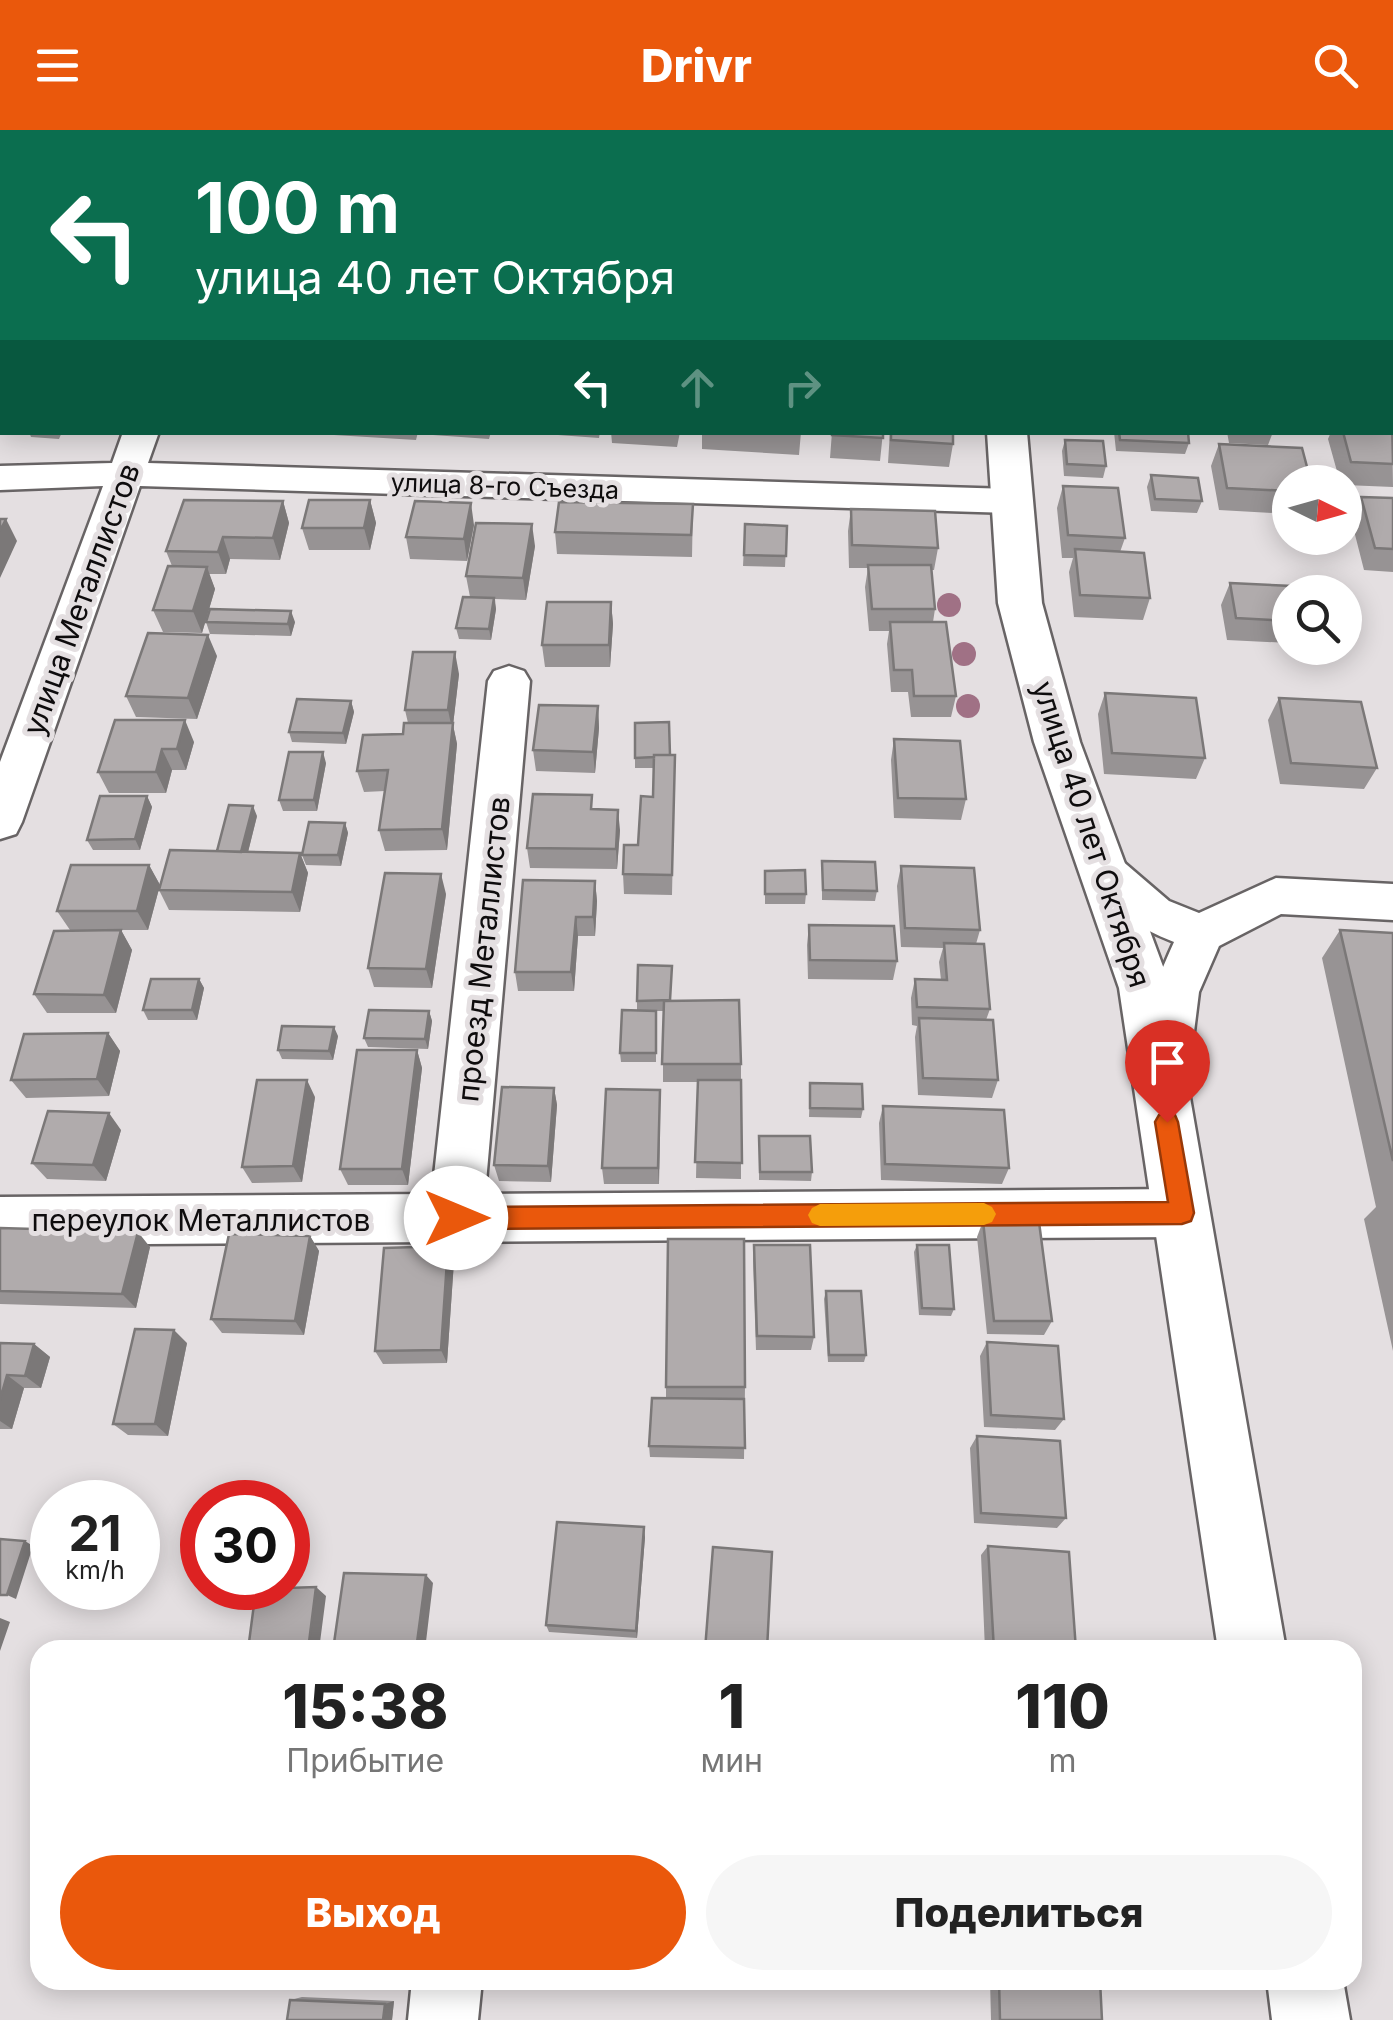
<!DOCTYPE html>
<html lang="ru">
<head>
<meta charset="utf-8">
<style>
  body { margin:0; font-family:Inter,sans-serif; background:#f6f6f6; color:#222; height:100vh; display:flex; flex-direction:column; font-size:38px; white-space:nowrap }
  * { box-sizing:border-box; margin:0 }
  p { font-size:32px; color:#767676 }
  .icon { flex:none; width:55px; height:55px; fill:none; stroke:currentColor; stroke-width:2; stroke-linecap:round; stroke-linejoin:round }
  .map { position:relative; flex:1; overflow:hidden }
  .details { position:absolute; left:30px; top:1510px; width:1332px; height:350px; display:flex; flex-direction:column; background:#fff; border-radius:30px; box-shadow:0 5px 25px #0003 }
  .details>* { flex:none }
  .top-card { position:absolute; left:0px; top:0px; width:1395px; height:305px; box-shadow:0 5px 25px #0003; background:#0b6e4f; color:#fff; overflow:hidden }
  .needle { width:65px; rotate:95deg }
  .tools { position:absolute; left:1272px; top:335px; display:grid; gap:20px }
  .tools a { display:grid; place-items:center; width:90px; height:90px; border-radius:50%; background:#fff; box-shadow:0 5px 25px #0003; font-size:50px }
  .speed { position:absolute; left:30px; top:1350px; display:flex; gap:20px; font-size:50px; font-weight:700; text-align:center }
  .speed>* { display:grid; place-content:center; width:130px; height:130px; border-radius:50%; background:#fff; box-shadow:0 5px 25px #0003; line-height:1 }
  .speed small { font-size:25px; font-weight:400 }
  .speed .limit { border:15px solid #d22; background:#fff; color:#111 }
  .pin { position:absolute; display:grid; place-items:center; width:85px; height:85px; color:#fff; margin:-102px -42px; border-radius:50% 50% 50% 0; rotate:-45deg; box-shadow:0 0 10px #0007 }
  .pin .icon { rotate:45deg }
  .me { position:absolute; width:110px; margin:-55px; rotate:90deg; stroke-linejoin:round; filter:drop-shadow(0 0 8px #0008) }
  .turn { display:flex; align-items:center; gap:35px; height:210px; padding:0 30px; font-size:45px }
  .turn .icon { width:130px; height:130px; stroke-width:2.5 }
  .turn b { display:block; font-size:70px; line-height:85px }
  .lanes { display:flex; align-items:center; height:95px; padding:0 30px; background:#0003; justify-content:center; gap:50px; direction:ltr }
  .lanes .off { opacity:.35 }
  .eta { display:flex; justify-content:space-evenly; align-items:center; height:170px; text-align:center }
  .eta b { font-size:60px; font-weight:800; line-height:70px }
  .cta { display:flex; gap:20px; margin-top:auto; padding:20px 30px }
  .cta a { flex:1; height:115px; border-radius:60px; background:#ea580c; color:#fff; font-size:40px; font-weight:800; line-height:115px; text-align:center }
  .cta a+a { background:#f6f6f6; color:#222 }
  header { display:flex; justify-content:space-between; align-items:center; height:130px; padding:0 30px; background:#ea580c; color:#fff; font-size:45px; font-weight:800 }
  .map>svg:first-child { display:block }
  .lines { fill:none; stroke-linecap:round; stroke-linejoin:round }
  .service-casing { stroke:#686465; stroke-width:5 }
  .minor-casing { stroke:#686465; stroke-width:5 }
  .tertiary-casing { stroke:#686465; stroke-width:5 }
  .service { fill:#fff; fill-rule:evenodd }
  .minor { fill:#fff; fill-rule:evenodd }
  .tertiary { fill:#fff; fill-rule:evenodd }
  .tree { fill:#a07185 }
  .wall { fill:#979394 }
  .shaded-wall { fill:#7b7878 }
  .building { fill:#b0abac; stroke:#7b7878; stroke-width:2.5 }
  .route { fill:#ea580c; stroke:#983908; stroke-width:2.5 }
  .slow { fill:#f59e0b }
  .labels { text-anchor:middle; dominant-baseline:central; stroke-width:10; stroke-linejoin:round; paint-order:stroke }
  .far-street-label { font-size:25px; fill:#0e0c0d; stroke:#e4dfe1 }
  .street-label { font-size:30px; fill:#0e0c0d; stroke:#e4dfe1 }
</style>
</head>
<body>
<header><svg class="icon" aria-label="menu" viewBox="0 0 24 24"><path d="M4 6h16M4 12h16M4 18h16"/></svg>Drivr<svg class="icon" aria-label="search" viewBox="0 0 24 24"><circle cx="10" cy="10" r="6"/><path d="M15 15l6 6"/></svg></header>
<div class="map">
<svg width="1393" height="1890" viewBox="0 0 1393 1890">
  <rect width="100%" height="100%" fill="#e4dfe1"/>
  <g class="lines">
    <!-- service casing -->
    <g class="service-casing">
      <path id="service" d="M0,97H2V107H0Z"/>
    </g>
    <!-- minor casing -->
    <g class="minor-casing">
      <path id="minor" d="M123,302H159L148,333L1010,359L1023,363L1029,371L1023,379L1010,383L140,356L22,692L16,704L0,709V632L103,356L0,360V336L112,333Z
        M509,536L524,541L530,551L485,1064L1182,1059L1201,1066L1209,1083L1201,1100L1182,1107L0,1115V1067L432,1064L488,551L494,541Z
        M1104,724L1120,729L1169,771L1199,783L1276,748L1393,754V790L1281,784L1219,816L1199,862L1189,942L1182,957L1164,963L1146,957C1128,918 1157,849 1174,812C1139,798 1100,777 1081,742L1088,729Z
        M412,1850H482L478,1890H408Z"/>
    </g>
    <!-- tertiary casing -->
    <g class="tertiary-casing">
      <path id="tertiary" d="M977,0H1009V2H977Z
        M987,302H1027L1042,473L1080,612L1171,858L1286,1520H1218L1119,858L1034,612L998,473Z
        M1267,1850H1343L1350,1890H1272Z"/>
    </g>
    <!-- service -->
    <use href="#service" class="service"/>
    <!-- minor -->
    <use href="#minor" class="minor"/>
    <!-- tertiary -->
    <use href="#tertiary" class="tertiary"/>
  </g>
  <!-- trees -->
  <g class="tree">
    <circle cx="949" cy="475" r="12"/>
    <circle cx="964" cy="524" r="12"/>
    <circle cx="968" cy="576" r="12"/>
  </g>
  <!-- wall -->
  <path class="wall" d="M579,0H615V2H579Z
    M619,0H656L655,2H620Z
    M689,0H727L726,2H689Z
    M866,0H897V2H843Z
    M1007,0H1049L1048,2H1007Z
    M1082,0H1122V2H1082Z
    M1178,0H1282L1281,2H1178Z
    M1319,0H1393V23L1392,2H1320Z
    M1392,290L1393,357L1345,355V352H1340L1328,309L1331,302H1392Z
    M29,302H62L59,309L31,307Z
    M334,302H418L416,310L334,305Z
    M432,302H491L489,309L433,305Z
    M499,302H550V305Z
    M558,302H600L599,308L558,305Z
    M611,302H680L677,317L612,313Z
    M702,302H801L799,325L702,319Z
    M832,302H883L880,331L830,328Z
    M890,302H953V314L949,337L888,333Z
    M1114,302H1188L1189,313L1185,324L1116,321Z
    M1227,302H1273L1268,315L1229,313Z
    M1065,310L1106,336L1103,348L1064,346L1062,321Z
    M1219,314L1290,352V384L1219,380L1211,336Z
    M1151,345L1202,371L1197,383L1151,381L1147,357Z
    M1063,356L1125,408L1120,422L1150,468L1143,490L1074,487L1069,442L1073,428H1062L1057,378Z
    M1361,367L1393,368V442L1364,440L1351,389Z
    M370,370L376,393L370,420H309L302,398Z
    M283,371L289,393L280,430L230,429L226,444H209L215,459L202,503L163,502L153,480L172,436L166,421Z
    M693,374L692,427L557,424L555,402Z
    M851,379L938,418L934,440H931L935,479L933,492L956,566L951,587H911L908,562H891L887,514L889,501H869L865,457L868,438H849L848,401Z
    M745,394L787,396L785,437L743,436Z
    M474,395L467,431L410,429L406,407Z
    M535,416L526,470L495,469L496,479L491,510L459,509L456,498L470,467L466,446Z
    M1230,453L1290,462L1289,513L1227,510L1221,475Z
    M611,472L613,494L610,537H545L542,515Z
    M206,492H295L291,506L210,504Z
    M217,526L197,589L136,587L126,566Z
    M459,544L453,595L457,614L447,720L385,721L379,700L385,661L364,662L357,641L403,604L408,593L405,580Z
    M1105,563L1205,628L1196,649L1104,644L1098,584Z
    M1279,568L1377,638L1364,659L1280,654L1268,590Z
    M351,571L354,582L346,614L292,612L289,602Z
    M598,576L599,598L595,643L536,641L533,620Z
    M115,590L194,612L186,640H172L166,663H109L98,642Z
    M894,609L966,669L961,690L894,688L891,630Z
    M675,625L672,765L624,764L623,744L638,715L653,667L654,638H635V628Z
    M326,633L317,681H283L279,670Z
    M147,666L152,677L140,720H93L87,710Z
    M257,686L248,722L300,723L308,743L300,782L169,780L159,760L217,721Z
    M345,693L348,703L341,736L306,735L302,725Z
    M620,700L617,739L530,738L527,718Z
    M822,731L877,761L875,771L822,770Z
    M149,735L160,755L148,800H70L57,781Z
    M901,736L980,800L976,814L990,879L986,890L998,950L992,968L918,965L915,907L917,896L912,895L911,868L915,849L941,850L939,832L943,818L901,817L897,756Z
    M765,741L806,764L805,774H765Z
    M595,751L597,771L595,806H578L574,861H518L515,842Z
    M446,764L432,858L374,857L368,838Z
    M809,795L897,831L893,850L808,849L807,815Z
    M121,800L132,820L116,883H47L34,864Z
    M1340,800L1393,803V1221L1364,1089L1376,1077L1322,828Z
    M199,849L204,858L197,890H148L143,880Z
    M637,871H671L741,934V1049L696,1048L698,952H663V881H644H656V932H621L620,923L637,880Z
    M429,881L432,891L428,919L368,917L364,908Z
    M108,903L120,921L109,966L26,968L11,950Z
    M338,906L333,930L282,929L278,920Z
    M417,920L422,938L408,1055H348L340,1039Z
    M810,953L863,979L861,988L809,987Z
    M554,958L557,975L551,1052L499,1051L494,1035Z
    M315,967L302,1052L252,1053L242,1037Z
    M883,976L1009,1038L1002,1054L881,1050L879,993Z
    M660,977L659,1054H604L602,1038Z
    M121,1000L106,1051L47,1049L32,1033Z
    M759,1006L812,1042L811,1051L759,1050Z
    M983,1091L1052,1191L1044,1205L987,1204L977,1107Z
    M0,1098L150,1117L136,1178L0,1174Z
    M310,1106L319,1121L304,1205L222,1203L211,1189Z
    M754,1115L814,1207L811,1220H756L753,1130Z
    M917,1115L954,1179L951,1186L919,1185L914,1122Z
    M448,1116L454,1131L447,1233L383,1234L375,1221Z
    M826,1161L866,1225L864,1232H828L824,1169Z
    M987,1212L1064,1289L1055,1300L984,1297L980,1226Z
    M0,1213L34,1214L50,1227L41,1258H24L12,1299H0Z
    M187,1213L168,1306L128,1305L113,1294Z
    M666,1257H745L744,1329L650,1327L649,1316L666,1268Z
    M977,1306L1066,1388L1057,1398L974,1393L970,1318Z
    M645,1407L637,1508L549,1502L546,1495Z
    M988,1416L1076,1520H985L981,1425Z
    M990,1850H1100L1102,1890H991Z
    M302,1867L394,1871L392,1890L290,1870Z"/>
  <!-- shaded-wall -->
  <path class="shaded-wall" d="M2,38V76L0,80V42Z
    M2,114V141L0,135V118Z
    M370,370L376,393L370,420L364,398Z
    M283,371L289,393L280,430L273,408Z
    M471,373L474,395L467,431L464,409Z
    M6,389L17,411L0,448V401Z
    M532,394L535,416L526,470L523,448Z
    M223,407L230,429L226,444L218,422Z
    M207,437L215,459L202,503L193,481Z
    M494,468L496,479L491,510L489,499Z
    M611,472L613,494L610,537L609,515Z
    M291,481L295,492L291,506L288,494Z
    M208,505L217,526L197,589L188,568Z
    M455,522L459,544L453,595L457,614L447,720L442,699L452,599L448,580Z
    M351,571L354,582L346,614L343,603Z
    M598,576L599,598L595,643L593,622Z
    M185,590L194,612L186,640L177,619Z
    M162,619L172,640L166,663L156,642Z
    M323,622L326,633L317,681L314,670Z
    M147,666L152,677L140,720L135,709Z
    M253,676L257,686L245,734L241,723Z
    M618,680L620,700L617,739L616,719Z
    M345,693L348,703L341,736L338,725Z
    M300,723L308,743L300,782L292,762Z
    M149,735L160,755L148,800L137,781Z
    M441,744L446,764L432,858L426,839Z
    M595,751L597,771L595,806L593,787Z
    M576,787L578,806L574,861L571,842Z
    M121,800L132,820L116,883L104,865Z
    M199,849L204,858L197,890L192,880Z
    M429,881L432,891L428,919L425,909Z
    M334,897L338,906L333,930L329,921Z
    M108,903L120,921L109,966L97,949Z
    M417,920L422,938L408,1055L402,1039Z
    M307,950L315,967L302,1052L293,1036Z
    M554,958L557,975L551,1052L548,1036Z
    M660,960V977L659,1054L658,1038Z
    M109,983L121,1000L106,1051L93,1035Z
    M138,1102L150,1117L136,1178L122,1164Z
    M310,1106L319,1121L304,1205L295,1191Z
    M448,1116L454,1131L447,1233L441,1220Z
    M174,1200L187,1213L168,1306L155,1294Z
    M34,1214L50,1227L41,1258L25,1246Z
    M7,1245L24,1258L12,1299L0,1291V1270Z
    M644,1397L645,1407L637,1508L636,1501Z
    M25,1411L33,1416L16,1469L7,1465Z
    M426,1445L433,1453L425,1520H416Z
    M316,1457L326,1466L319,1520H308Z
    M0,1488L10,1492L0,1521Z
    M394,1871L392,1890H383L385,1874Z"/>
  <!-- building -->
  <path class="building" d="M0,0H15L13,2H2V15H0Z
    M97,0H146L145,2H96Z
    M171,0H193L191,2H169Z
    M467,0H505L504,2H466Z
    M794,0H832V2H794Z
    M843,0L872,1V2H843Z
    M1137,0H1171V2H1138Z
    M1189,0H1226L1227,2H1189Z
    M0,102H2V114L0,118Z
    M0,258H2V274H0Z
    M1392,290L1393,334L1351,332L1343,302H1392Z
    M832,302H883V308L832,305Z
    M891,302H953V314L891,310Z
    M1119,302H1188L1189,313L1120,310Z
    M1065,310L1103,311L1106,336L1067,334Z
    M1219,314L1302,318L1311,352H1290V361L1227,358Z
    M1151,345L1198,348L1202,371L1155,369Z
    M1063,356L1118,358L1125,408L1068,405Z
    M1361,367L1393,368V419L1375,418Z
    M184,370L283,371L273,408L223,407L218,422L166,421Z
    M309,370H370L364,398H302Z
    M415,371L471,373L464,409L406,407Z
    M559,372L693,374L691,405L555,402Z
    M851,379L935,381L938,418L852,415Z
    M0,389H6L0,401Z
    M476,393L532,394L523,448L466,446Z
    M745,394L787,396L786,426L744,425Z
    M1075,419L1144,423L1150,468L1080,465Z
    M868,435H931L935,479H872Z
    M168,436L207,437L193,481L153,480Z
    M1230,453L1292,456L1293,462H1290V491L1236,488Z
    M463,467L494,468L489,499L456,498Z
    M547,472H611L609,515H542Z
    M210,479L291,481L288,494L206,492Z
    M890,492H946L956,566H914L912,540H894Z
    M148,503L208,505L188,568L126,566Z
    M413,522H455L448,580H405Z
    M1105,563L1196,568L1205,628L1112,623Z
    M1279,568L1361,572L1377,638L1291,633Z
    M297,569L351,571L343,603L289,602Z
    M539,575L598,576L593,622L533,620Z
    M115,590H185L177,619H162L156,642H98Z
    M669,592L670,625H654V627L635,628V593Z
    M404,593H453L442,699L379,700L388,640L357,641L363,605L403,604Z
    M894,609L960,611L966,669L898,668Z
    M289,622H323L314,670H279Z
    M654,625H675L672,745L623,744L624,715H638L641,666L653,667Z
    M533,664L592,665L591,679L618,680L616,719L527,718Z
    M100,666H147L135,709L87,710Z
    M229,675L253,676L241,722L217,721Z
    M309,692L345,693L338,725H302Z
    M170,720L300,723L292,762L159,760Z
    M822,731L875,732L877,761L823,760Z
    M71,735H149L137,781H57Z
    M901,736L974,738L980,800L905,798Z
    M805,740L806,764H765V741Z
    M385,743L441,744L426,839L368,838Z
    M523,750L595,751L593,787H576L571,842H515Z
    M809,795L894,796L897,831L810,830Z
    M121,800L104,865L34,864L54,801Z
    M1340,800L1393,803V1031Z
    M944,813L984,814L990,879L917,877L915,849L947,850Z
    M638,835L672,836L670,870L637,871Z
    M151,849H199L192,880H143Z
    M739,870L741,934H662L664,871Z
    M369,880L429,881L425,909L364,908Z
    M622,880L656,881V923H620Z
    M919,888L993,890L998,950L923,948Z
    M282,896L334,897L329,921L278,920Z
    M108,903L97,949L11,950L24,904Z
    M357,920H417L402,1039H340Z
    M257,950H307L293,1036L242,1037Z
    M698,950H741L742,1033L695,1032Z
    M810,953L862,954L863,979L810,978Z
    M502,957L554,958L548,1036L494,1035Z
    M606,959L660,960L658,1038H602Z
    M883,976L1004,980L1009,1038L885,1034Z
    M48,981L109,983L93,1035L32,1033Z
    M759,1006H810L812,1042H760Z
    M983,1091L1039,1092L1052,1191H994Z
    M0,1098L138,1102L122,1164L0,1161Z
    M229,1104L310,1106L295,1191L211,1189Z
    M668,1109H744L745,1257H666Z
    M754,1115H810L814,1207L757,1206Z
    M917,1115H949L954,1179L922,1178Z
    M448,1116L441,1220L375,1221L384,1118Z
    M826,1161H861L866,1225H829Z
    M135,1199L174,1200L155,1294H113Z
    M987,1212L1058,1216L1064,1289L991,1285Z
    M0,1213L34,1214L25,1246L7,1245L0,1270Z
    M652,1268L744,1269L745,1318L649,1316Z
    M977,1306L1060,1311L1066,1388L981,1383Z
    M557,1392L644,1397L636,1501L546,1495Z
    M0,1409L25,1411L7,1465H0Z
    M988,1416L1069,1422L1076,1520H994Z
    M713,1417L772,1422L767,1520H705Z
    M344,1443L426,1445L416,1520H333Z
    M316,1457L308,1520H248L256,1459Z
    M999,1850H1100L1102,1890H1000Z
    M290,1870L385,1874L383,1890H287Z"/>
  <!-- route -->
  <path class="route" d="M1167,982L1175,985L1178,992L1194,1083L1191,1091L1182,1094L456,1099L448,1096L444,1088L448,1080L456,1077L1168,1072L1155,992L1159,985Z"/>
  <!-- slow -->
  <path class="slow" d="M984,1073L992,1077L996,1084L992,1092L984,1095L820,1096L812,1093L808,1085L812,1078L820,1074Z"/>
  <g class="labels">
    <!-- far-street labels -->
    <g class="far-street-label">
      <text transform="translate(505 356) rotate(2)">улица 8-го Съезда</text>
    </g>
    <!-- street labels -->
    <g class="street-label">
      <text transform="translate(81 469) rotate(-70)">улица Металлистов</text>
      <text transform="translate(1092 704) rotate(72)">улица 40 лет Октября</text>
      <text transform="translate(483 819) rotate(-84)">проезд Металлистов</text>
      <text x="201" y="1090">переулок Металлистов</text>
    </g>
  </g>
</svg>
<div class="tools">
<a><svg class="needle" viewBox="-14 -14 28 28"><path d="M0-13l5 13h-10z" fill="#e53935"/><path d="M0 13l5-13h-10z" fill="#767676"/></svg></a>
<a><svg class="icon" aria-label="search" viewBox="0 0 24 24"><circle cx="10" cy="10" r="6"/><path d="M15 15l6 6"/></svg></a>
</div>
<div class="speed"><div>21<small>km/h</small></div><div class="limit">30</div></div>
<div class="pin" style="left:1167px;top:992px;background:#d93025"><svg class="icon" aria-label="arrive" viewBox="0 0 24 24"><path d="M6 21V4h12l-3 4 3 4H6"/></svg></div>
<svg class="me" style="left:456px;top:1088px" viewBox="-20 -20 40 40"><circle r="19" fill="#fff"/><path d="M0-13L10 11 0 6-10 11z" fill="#ea580c"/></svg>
<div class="top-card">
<div class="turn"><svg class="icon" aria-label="left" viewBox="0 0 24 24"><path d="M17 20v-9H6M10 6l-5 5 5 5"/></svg><div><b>100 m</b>улица 40 лет Октября</div></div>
<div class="lanes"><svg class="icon" aria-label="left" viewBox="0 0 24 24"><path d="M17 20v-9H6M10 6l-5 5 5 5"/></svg><svg class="icon off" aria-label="ahead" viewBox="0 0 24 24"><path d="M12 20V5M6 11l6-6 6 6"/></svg><svg class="icon off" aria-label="right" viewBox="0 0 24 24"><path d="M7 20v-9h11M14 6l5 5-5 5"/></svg></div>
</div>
<section class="details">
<div class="eta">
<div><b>15:38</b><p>Прибытие</p></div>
<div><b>1</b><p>мин</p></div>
<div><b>110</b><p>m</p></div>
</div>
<div class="cta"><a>Выход</a><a>Поделиться</a></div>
</section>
</div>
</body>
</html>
